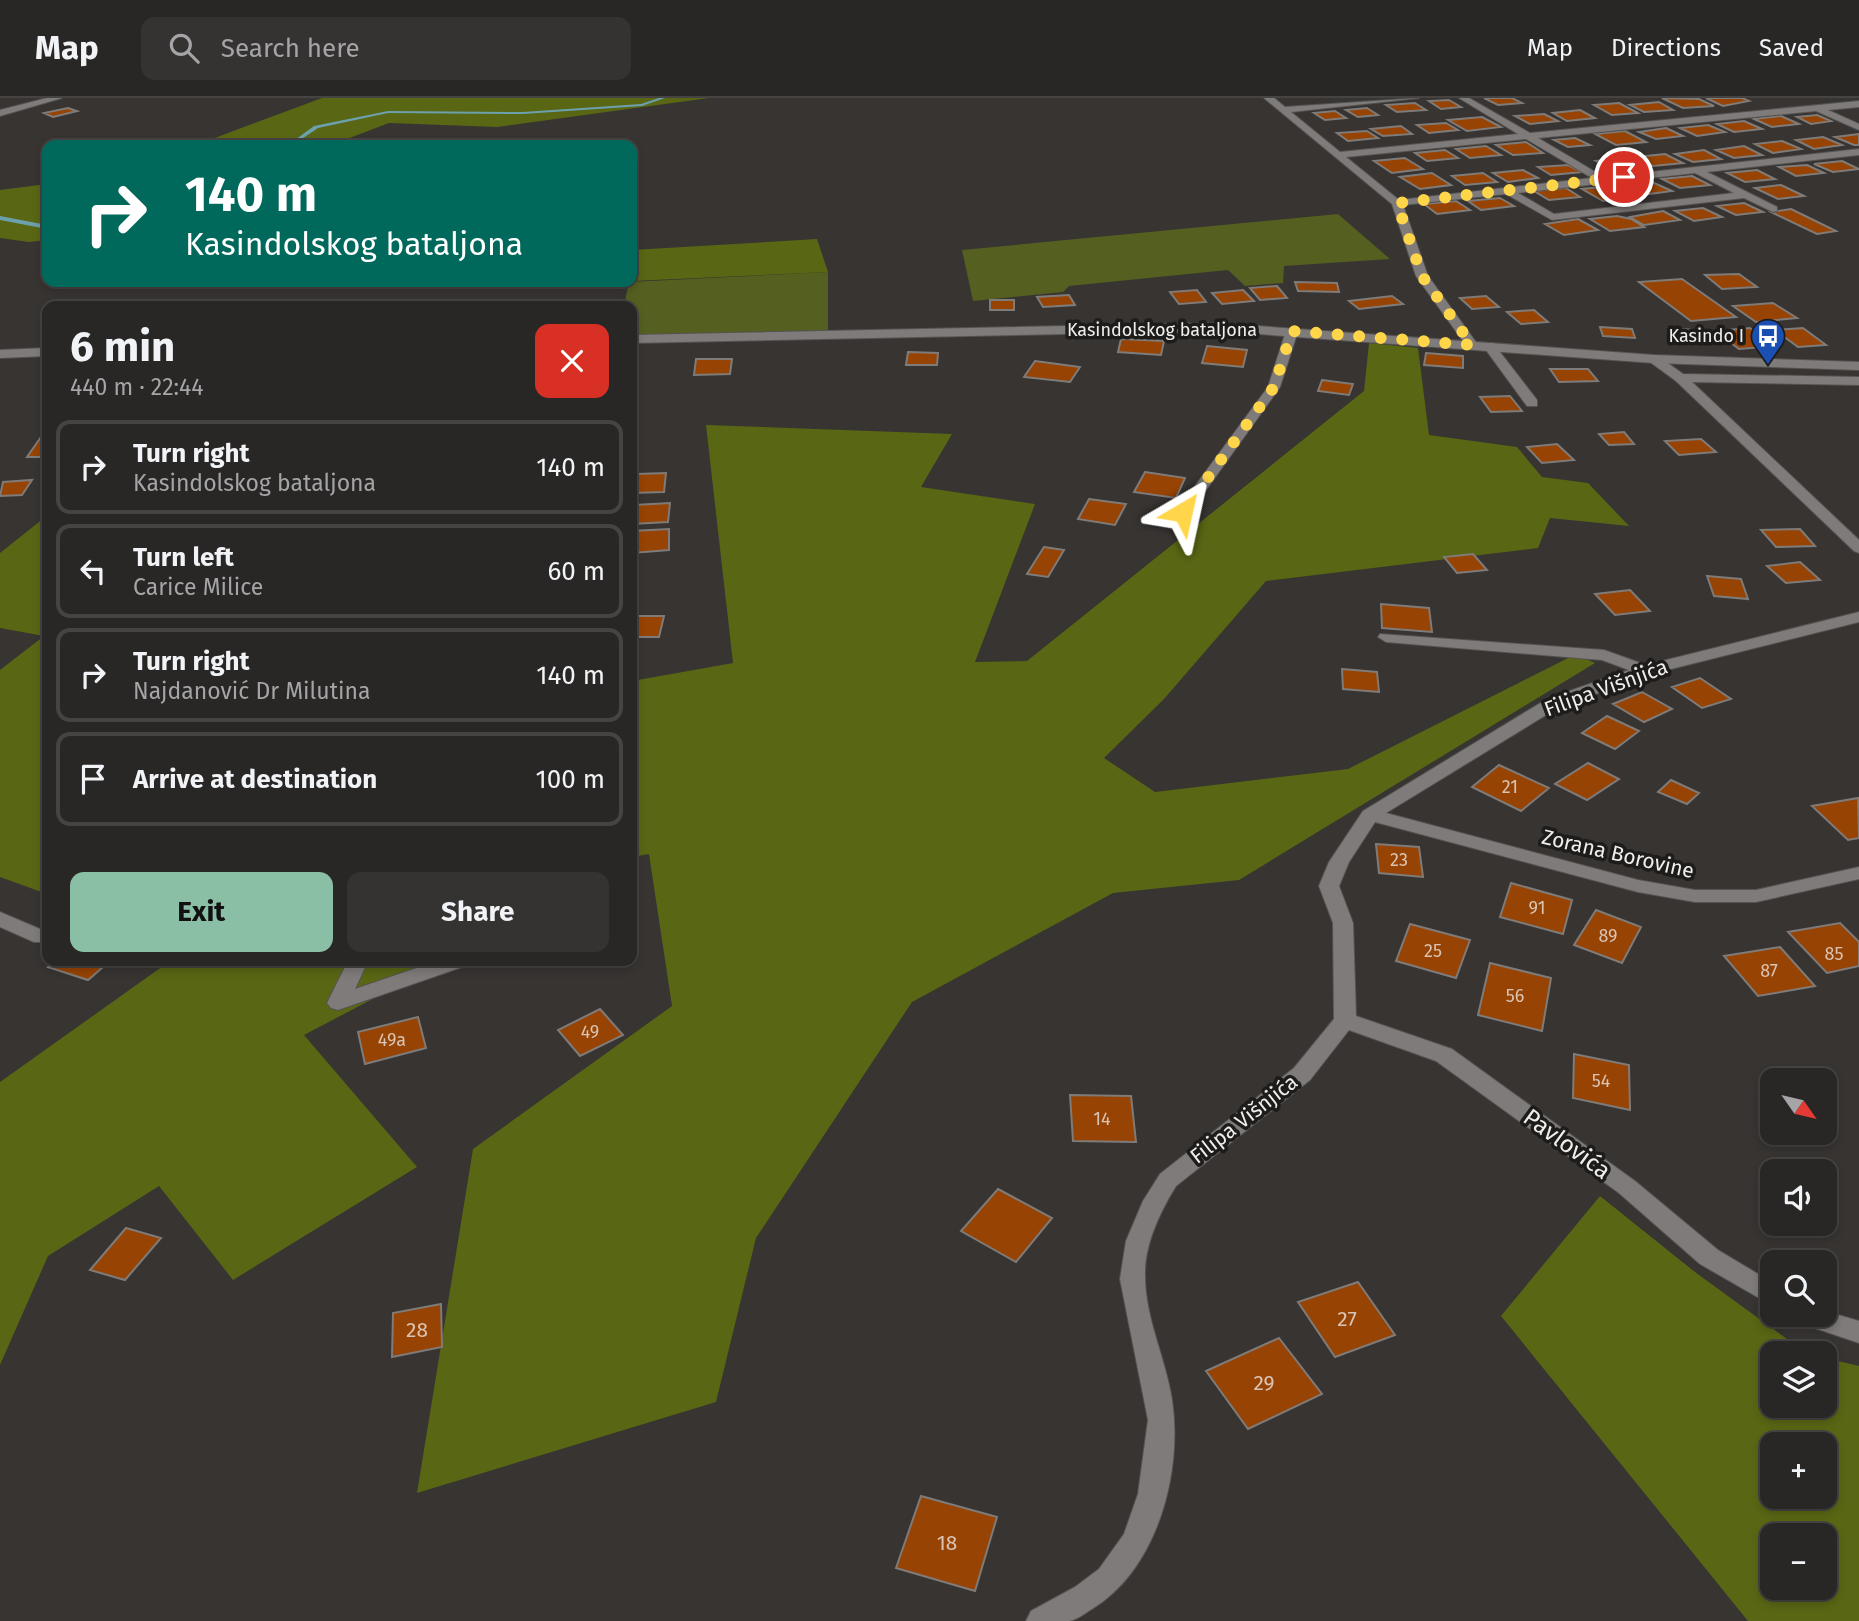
<!DOCTYPE html>
<html lang="en">
<head>
<meta charset="utf-8">
<style>
  body { margin:0; font-family:"Fira Sans",sans-serif; background:#353332; color:#f1f3f6; height:100vh; display:flex; flex-direction:column; font-size:26px; white-space:nowrap }
  * { box-sizing:border-box; margin:0 }
  p { font-size:23px; color:#a5a5a7 }
  .icon { flex:none; width:38px; height:38px; fill:none; stroke:currentColor; stroke-width:2; stroke-linecap:round; stroke-linejoin:round }
  .map { position:relative; flex:1; overflow:hidden }
  .side { position:absolute; left:42px; top:203px; width:595px; height:665px; display:flex; flex-direction:column; background:#292726; border-radius:14px; box-shadow:0 4px 10px #0003,0 0 0 2px #454443 }
  .side>* { flex:none }
  .guide { position:absolute; left:42px; top:42px; width:595px; height:147px; border-radius:14px; box-shadow:0 4px 10px #0003,0 0 0 2px #454443; background:#00695c; color:#fff; overflow:hidden }
  .needle { width:46px; rotate:124deg }
  .controls { position:absolute; left:1760px; top:970px; display:grid; gap:14px }
  .controls a { display:grid; place-items:center; width:77px; height:77px; border-radius:14px; background:#292726; box-shadow:0 4px 10px #0003,0 0 0 2px #454443; font-size:35px }
  .pin { position:absolute; display:grid; place-items:center; width:60px; height:60px; color:#fff; margin:-30px; border:4px solid #fff; border-radius:50%; box-shadow:0 2px 7px #0007 }
  .me { position:absolute; width:77px; margin:-38px; rotate:36deg; stroke-linejoin:round; filter:drop-shadow(0 0 5px #0008) }
  .turn { display:flex; align-items:center; gap:24px; height:147px; padding:0 28px; font-size:32px }
  .turn .icon { width:91px; height:91px; stroke-width:2.5 }
  .turn b { display:block; font-size:49px; line-height:60px }
  .round { display:grid; place-items:center; flex:none; width:74px; height:74px; border-radius:14px; background:#353332 }
  .headline { display:flex; align-items:center; justify-content:space-between; height:119px; padding:0 28px }
  h1 { font-size:42px; font-weight:700; line-height:52px }
  .button { display:flex; gap:14px; margin-top:auto; padding:14px 28px }
  .button a { flex:1; height:80px; border-radius:14px; background:#8abfa5; color:#111; font-size:28px; font-weight:700; line-height:80px; text-align:center }
  .button a+a { background:#353332; color:#f1f3f6 }
  ul { padding:0; list-style:none }
  li { display:flex; align-items:center; gap:21px; height:94px; margin:0 14px 10px; padding:0 14px; border:4px solid #454443; border-radius:14px }
  li div { flex:1 }
  li b { display:block; font-size:26px }
  li em { font-style:normal }
  header { display:flex; align-items:center; gap:42px; box-sizing:border-box; height:98px; padding:0 35px; background:#292726; border-bottom:2px solid #454443 }
  header strong { font-size:33px }
  nav { display:flex; gap:38px; margin-inline-start:auto; font-size:24px }
  .search { width:490px; height:63px; background:#353332; display:flex; align-items:center; gap:18px; box-sizing:border-box; padding:0 24px; border-radius:14px; color:#a5a5a7; font-size:26px }
  .map>svg:first-child { display:block }
  .green { fill:#545f20 }
  .forest { fill:#596614; fill-rule:evenodd }
  .lines { fill:none; stroke-linecap:round; stroke-linejoin:round }
  .stream { fill:#6ca0ac; fill-rule:evenodd }
  .building { fill:#974303; stroke:#7e7b79; stroke-width:2 }
  .minor-casing { stroke:#555351; stroke-width:2 }
  .tertiary-casing { stroke:#555351; stroke-width:2 }
  .minor { fill:#7f7b7a; fill-rule:evenodd }
  .tertiary { fill:#7f7b7a; fill-rule:evenodd }
  .route { stroke:#ffd54a; stroke-width:12; stroke-dasharray:0 21.6 }
  .labels { text-anchor:middle; dominant-baseline:central; stroke-width:7; stroke-linejoin:round; paint-order:stroke }
  .far-street-label { font-size:18px; fill:#f0eeed; stroke:#1d1c1b }
  .far-poi-label { font-size:18px; fill:#f0eeed; stroke:#1d1c1b; text-anchor:end }
  .number-label { font-size:18px; fill:#dac3b2 }
  .street-label { font-size:21px; fill:#f0eeed; stroke:#1d1c1b }
  .near-number-label { font-size:21px; fill:#dac3b2 }
  .near-street-label { font-size:24px; fill:#f0eeed; stroke:#1d1c1b }
</style>
</head>
<body>
<header>
<strong>Map</strong>
<div class="search"><svg class="icon" aria-label="search" viewBox="0 0 24 24"><circle cx="10" cy="10" r="6"/><path d="M15 15l6 6"/></svg>Search here</div>
<nav><a>Map</a><a>Directions</a><a>Saved</a></nav>
</header>
<div class="map">
<svg width="1859" height="1523" viewBox="0 0 1859 1523">
  <rect width="100%" height="100%" fill="#373432"/>
  <!-- green -->
  <path class="green" d="M1338,116L1390,161L1284,168L1283,185L1245,188L1228,172L1069,188L1063,194L973,203L962,152Z
    M828,174V234L632,238V208H624L629,184Z"/>
  <!-- forest -->
  <path class="forest" d="M322,0H709L497,29L389,25L331,47H196Z
    M47,86V142L29,144L0,140V92Z
    M817,141L828,174L632,183V152Z
    M1369,245L1418,250L1429,337L1517,349L1542,379L1588,385L1629,428L1550,420L1538,450L1266,483L1164,601L1104,660L1155,694L1348,671L1576,556L1595,565L1239,782L1113,795L912,904L756,1140L716,1304L417,1395L473,1051L672,908L649,756L632,759V583L733,565L706,327L952,336L921,389L1035,406L975,564L1027,563L1364,293Z
    M44,420L47,421V796L0,779V572L44,538L0,530V455Z
    M170,863H445L304,937L417,1069L233,1182L159,1088L48,1158L0,1267V984Z
    M1600,1098L1695,1174L1806,1255H1773V1307H1825V1260L1859,1268V1523H1748L1501,1218ZM1773,1346H1825V1398H1773ZM1773,1437H1825V1489H1773Z"/>
  <g class="lines">
    <!-- stream -->
    <path class="stream" d="M659,0H665L642,8L523,16L388,15L318,30L293,47H288L314,28L388,13L523,14L641,6Z
      M0,118L47,127V131L0,122Z"/>
  </g>
  <!-- building -->
  <path class="building" d="M1484,0H1512L1522,5L1498,7Z
    M1662,0L1699,1L1714,8L1683,10Z
    M1706,0H1742L1749,3L1723,8Z
    M1449,2L1461,9L1441,11L1429,3Z
    M1659,4L1673,12L1644,14L1630,7Z
    M1415,5L1426,12L1397,14L1386,7Z
    M1619,5L1638,15L1612,17L1594,7Z
    M68,10L77,13L53,19L44,15Z
    M1367,10L1378,17L1358,19L1346,12Z
    M1580,12L1595,20L1567,23L1553,15Z
    M1335,13L1346,20L1325,22L1314,15Z
    M1544,16L1558,23L1530,26L1515,18Z
    M1817,17L1831,23L1811,26L1797,19Z
    M1781,18L1799,26L1772,29L1754,21Z
    M1482,19L1501,29L1467,33L1448,22Z
    M1744,23L1762,31L1734,34L1717,26Z
    M1446,25L1458,32L1429,35L1417,27Z
    M1708,27L1725,34L1697,38L1680,30Z
    M1401,28L1412,36L1383,38L1371,31Z
    M1666,30L1683,38L1656,41L1639,34Z
    M1367,33L1378,40L1348,43L1337,35Z
    M1625,33L1646,44L1616,47L1595,36Z
    M1859,36V47H1854L1835,39Z
    M1823,39L1842,47L1814,51L1796,42Z
    M1575,40L1590,47L1568,49L1554,42Z
    M1782,43L1801,51L1773,55L1755,46Z
    M1526,44L1543,55L1513,57L1496,47Z
    M1486,48L1501,57L1470,60L1456,51Z
    M1744,48L1762,57L1734,60L1716,52Z
    M1445,52L1458,60L1427,63L1415,55Z
    M1704,52L1721,61L1693,64L1675,56Z
    M1665,56L1683,65L1653,68L1636,59Z
    M1405,60L1423,71L1392,75L1374,63Z
    M1624,60L1642,69L1614,73L1596,63Z
    M1842,63L1859,71L1833,74L1814,66Z
    M1568,67L1582,74L1551,77L1538,69Z
    M1807,67L1824,75L1796,78L1779,69Z
    M1523,72L1538,80L1508,84L1493,75Z
    M1757,72L1775,81L1745,84L1727,75Z
    M1432,75L1451,87L1420,91L1400,79Z
    M1483,75L1497,84L1465,87L1452,78Z
    M1692,78L1710,87L1680,90L1662,81Z
    M1652,84L1672,93L1642,97L1624,87Z
    M1781,87L1804,98L1778,101L1755,90Z
    M1611,88L1634,100L1603,103L1582,91Z
    M1566,90L1580,99L1549,102L1534,93Z
    M1500,100L1514,108L1481,112L1468,103Z
    M1456,103L1470,112L1437,116L1424,106Z
    M1744,105L1763,114L1736,117L1717,108Z
    M1703,110L1722,119L1694,123L1675,113Z
    M1791,111L1836,133L1817,136L1771,114Z
    M1663,113L1680,122L1644,127L1630,119Z
    M1617,118L1631,121L1644,129L1610,133L1590,121Z
    M1578,121L1598,132L1564,137L1545,126Z
    M1739,176L1757,189L1722,191L1705,177Z
    M1682,181L1736,219L1691,223L1639,184Z
    M1295,184L1337,185L1339,194L1298,193Z
    M1277,188L1287,200L1260,202L1250,190Z
    M1197,192L1206,204L1179,206L1170,194Z
    M1243,192L1254,203L1222,206L1212,195Z
    M1069,197L1075,207L1043,209L1037,199Z
    M1392,198L1403,206L1359,211L1349,203Z
    M1486,198L1499,209L1472,211L1460,200Z
    M990,202H1014V212H990Z
    M1773,205L1797,220L1756,224L1733,208Z
    M1534,212L1548,224L1521,226L1507,214Z
    M1600,229L1632,231L1635,240L1603,238Z
    M1668,230L1693,232L1697,246L1672,244Z
    M1750,230L1775,248L1739,251L1715,233Z
    M1803,230L1826,247L1798,249L1775,232Z
    M1121,241L1164,243L1161,257L1118,254Z
    M1207,248L1247,252L1243,269L1202,265Z
    M908,254L938,255L937,267H906Z
    M1426,255L1463,258V270L1424,267Z
    M696,261H732L730,276L694,277Z
    M1035,263L1080,269L1070,284L1024,279Z
    M1550,271H1588L1598,283L1559,284Z
    M1322,282L1353,286L1349,297L1318,293Z
    M1510,298L1522,313L1491,314L1480,299Z
    M1624,334L1634,346L1609,347L1599,336Z
    M41,339H47V359H27Z
    M1701,341L1716,354L1679,357L1665,343Z
    M1557,346L1574,362L1542,365L1527,349Z
    M1145,374L1185,380L1176,400L1134,394Z
    M666,375L664,394L632,395L636,376Z
    M32,382L22,397L0,398L3,384Z
    M1089,401L1126,406L1115,427L1078,421Z
    M670,405L668,424L632,426L634,407Z
    M669,431V452L632,455V433Z
    M1800,431L1815,448L1776,449L1761,432Z
    M1044,449L1064,452L1048,479L1027,476Z
    M1473,456L1487,472L1457,475L1444,459Z
    M1800,464L1820,482L1786,485L1767,468Z
    M1707,478L1741,481L1748,501L1714,498Z
    M1630,492L1650,513L1615,517L1595,496Z
    M1381,506L1429,510L1432,534L1382,530Z
    M632,518H664L659,539H632Z
    M1342,571L1377,574L1379,594L1343,591Z
    M1700,580L1731,601L1702,610L1672,589Z
    M1642,594L1672,611L1644,624L1613,606Z
    M1607,618L1639,633L1615,651L1582,635Z
    M1588,665L1619,681L1587,702L1555,686Z
    M1499,667L1549,690L1521,713L1472,689Z
    M1671,682L1699,695L1687,706L1658,694Z
    M1858,700L1859,740L1848,742L1812,708Z
    M1376,746L1419,749L1423,779L1379,775Z
    M1511,785L1572,802L1563,836L1500,819Z
    M1596,812L1641,829L1622,865L1574,847Z
    M1840,825L1859,844V868L1827,875L1788,834Z
    M1410,826L1470,842L1456,880L1396,863Z
    M1780,849L1815,888L1758,898L1724,858Z
    M55,863H110L88,882L48,869Z
    M591,863H630L629,867L590,868Z
    M1490,865L1551,880L1542,933L1478,917Z
    M600,911L623,937L580,958L558,932Z
    M418,919L426,950L365,966L358,934Z
    M1574,956L1629,967L1630,1012L1573,1000Z
    M1070,997L1131,998L1136,1044L1073,1043Z
    M998,1091L1052,1120L1016,1164L961,1133Z
    M126,1130L161,1140L125,1182L90,1172Z
    M1358,1184L1395,1237L1335,1259L1298,1204Z
    M441,1206L442,1249L392,1259L393,1215Z
    M1279,1240L1322,1296L1248,1331L1206,1273Z
    M921,1398L997,1419L975,1493L896,1470Z"/>
  <g class="lines">
    <!-- minor casing -->
    <g class="minor-casing">
      <path id="minor" d="M47,0H62L0,18V12Z
        M1264,0H1274L1285,9L1419,0L1291,14L1340,54L1518,36L1459,0H1469L1530,35L1859,3V9L1828,12L1859,26V32L1816,13L1538,40L1604,79L1859,51V57L1707,74L1777,109V113L1773,114L1744,100L1552,122L1506,96L1403,107L1428,178L1478,247L1472,251L1468,250L1416,178L1392,106ZM1526,41L1592,80L1399,102L1346,59ZM1695,75L1734,95L1554,116L1518,95Z
        M1292,229L1298,233L1280,289L1188,417H1178V411L1268,289L1286,233Z
        M1485,245H1493L1537,302V308H1527L1483,248Z
        M1650,258H1658L1683,276L1859,279V287L1692,284L1859,442V455L1854,453L1676,283L1650,264Z
        M1859,514V524L1651,576L1559,609L1386,715L1638,782L1695,792H1756L1859,769V781L1756,804H1695L1638,794L1375,724L1349,764L1339,788L1353,825L1356,918L1452,951L1635,1083L1718,1152L1773,1185V1208L1700,1166L1619,1095L1436,963L1349,932L1310,982L1176,1088C1160,1114 1144,1147 1145,1178C1145,1221 1166,1261 1172,1302C1183,1375 1157,1471 1092,1511C1085,1515 1077,1522 1069,1523C1056,1523 1040,1523 1026,1523L1031,1513L1075,1489L1099,1471L1124,1436L1138,1396L1148,1322L1120,1181L1126,1143L1143,1103L1160,1076L1294,970L1334,921L1333,825L1319,788L1329,764L1363,713L1547,601L1629,572L1602,562L1386,544L1378,539L1380,536L1604,552L1646,567Z
        M0,814L47,834V844H34L0,829Z
        M348,863H368L355,891L437,863H468L465,868L338,912L331,910L327,905Z
        M1825,1213L1859,1223V1245L1794,1223L1790,1216H1825Z"/>
    </g>
    <!-- tertiary casing -->
    <g class="tertiary-casing">
      <path id="tertiary" d="M1217,225L1654,257L1859,264V272L1654,265L1217,233L632,245V237Z
        M47,250V258L0,260V252Z"/>
    </g>
    <!-- minor -->
    <use href="#minor" class="minor"/>
    <!-- tertiary -->
    <use href="#tertiary" class="tertiary"/>
  </g>
  <g class="lines">
    <!-- route -->
    <path class="route" d="M1183,414L1274,289L1292,233L1472,247L1422,178L1397,105L1624,79"/>
  </g>
  <!-- icons -->
  <defs>
    <g id="bus-pin" transform="scale(1.75)"><path d="M0 17L-7.5 6A9.5 9.5 0 1 1 7.5 6Z" fill="#1a4fb4" stroke="#1d1c1b"/><path d="M-5-6H5V4H4V6H2V4H-2V6H-4V4H-5ZM-3.5-4V0h7V-4ZM-3.5 1.2v1.5H-2V1.2ZM2 1.2v1.5H3.5V1.2Z" fill="#fff"/></g>
  </defs>
  <g fill-rule="evenodd">
    <use href="#bus-pin" x="1768" y="238"/>
  </g>
  <g class="labels">
    <!-- far-street labels -->
    <g class="far-street-label">
      <text x="1162" y="232">Kasindolskog bataljona</text>
    </g>
    <!-- far-poi labels -->
    <g class="far-poi-label">
      <text x="1744" y="238">Kasindo I</text>
    </g>
    <!-- number labels -->
    <g class="number-label">
      <text x="1510" y="689">21</text>
      <text x="1399" y="762">23</text>
      <text x="1537" y="810">91</text>
      <text x="1608" y="838">89</text>
      <text x="1433" y="853">25</text>
      <text x="1834" y="856">85</text>
      <text x="1769" y="873">87</text>
      <text x="1515" y="898">56</text>
      <text x="590" y="934">49</text>
      <text x="392" y="942">49a</text>
      <text x="1601" y="983">54</text>
      <text x="1102" y="1021">14</text>
    </g>
    <!-- street labels -->
    <g class="street-label">
      <text transform="translate(1606 590) rotate(-20)">Filipa Višnjića</text>
      <text transform="translate(1618 756) rotate(13)">Zorana Borovine</text>
      <text transform="translate(1244 1021) rotate(-38)">Filipa Višnjića</text>
    </g>
    <!-- near-number labels -->
    <g class="near-number-label">
      <text x="1347" y="1221">27</text>
      <text x="417" y="1232">28</text>
      <text x="1264" y="1285">29</text>
      <text x="947" y="1445">18</text>
    </g>
    <!-- near-street labels -->
    <g class="near-street-label">
      <text transform="translate(1567 1046) rotate(36)">Pavlovića</text>
    </g>
  </g>
</svg>
<div class="controls">
<a><svg class="needle" viewBox="-14 -14 28 28"><path d="M0-13l5 13h-10z" fill="#e53935"/><path d="M0 13l5-13h-10z" fill="#a5a5a7"/></svg></a>
<a><svg class="icon" aria-label="sound" viewBox="0 0 24 24"><path d="M4 9h4l5-4v14l-5-4H4zM17 9q2 3 0 6"/></svg></a>
<a><svg class="icon" aria-label="search" viewBox="0 0 24 24"><circle cx="10" cy="10" r="6"/><path d="M15 15l6 6"/></svg></a>
<a><svg class="icon" aria-label="layers" viewBox="0 0 24 24"><path d="M12 4l9 5-9 5-9-5zM3 14l9 5 9-5"/></svg></a>
<a>+</a>
<a>−</a>
</div>
<div class="pin" style="left:1624px;top:79px;background:#d93025"><svg class="icon" aria-label="arrive" viewBox="0 0 24 24"><path d="M6 21V4h12l-3 4 3 4H6"/></svg></div>
<svg class="me" style="left:1183px;top:414px" viewBox="-20 -20 40 40"><path d="M0-17L14 15 0 8-14 15z" fill="#ffd54a" stroke="#fff" stroke-width="4"/></svg>
<div class="guide">
<div class="turn"><svg class="icon" aria-label="right" viewBox="0 0 24 24"><path d="M7 20v-9h11M14 6l5 5-5 5"/></svg><div><b>140 m</b>Kasindolskog bataljona</div></div>
</div>
<section class="side">
<div class="headline"><div><h1>6 min</h1><p>440 m · 22:44</p></div><a class="round" style="background:#d93025;color:#fff"><svg class="icon" aria-label="close" viewBox="0 0 24 24"><path d="M6 6l12 12M18 6L6 18"/></svg></a></div>
<ul>
<li><svg class="icon" aria-label="right" viewBox="0 0 24 24"><path d="M7 20v-9h11M14 6l5 5-5 5"/></svg><div><b>Turn right</b><p>Kasindolskog bataljona</p></div><em>140 m</em></li>
<li><svg class="icon" aria-label="left" viewBox="0 0 24 24"><path d="M17 20v-9H6M10 6l-5 5 5 5"/></svg><div><b>Turn left</b><p>Carice Milice</p></div><em>60 m</em></li>
<li><svg class="icon" aria-label="right" viewBox="0 0 24 24"><path d="M7 20v-9h11M14 6l5 5-5 5"/></svg><div><b>Turn right</b><p>Najdanović Dr Milutina</p></div><em>140 m</em></li>
<li><svg class="icon" aria-label="arrive" viewBox="0 0 24 24"><path d="M6 21V4h12l-3 4 3 4H6"/></svg><div><b>Arrive at destination</b></div><em>100 m</em></li>
</ul>
<div class="button"><a>Exit</a><a>Share</a></div>
</section>
</div>
</body>
</html>
